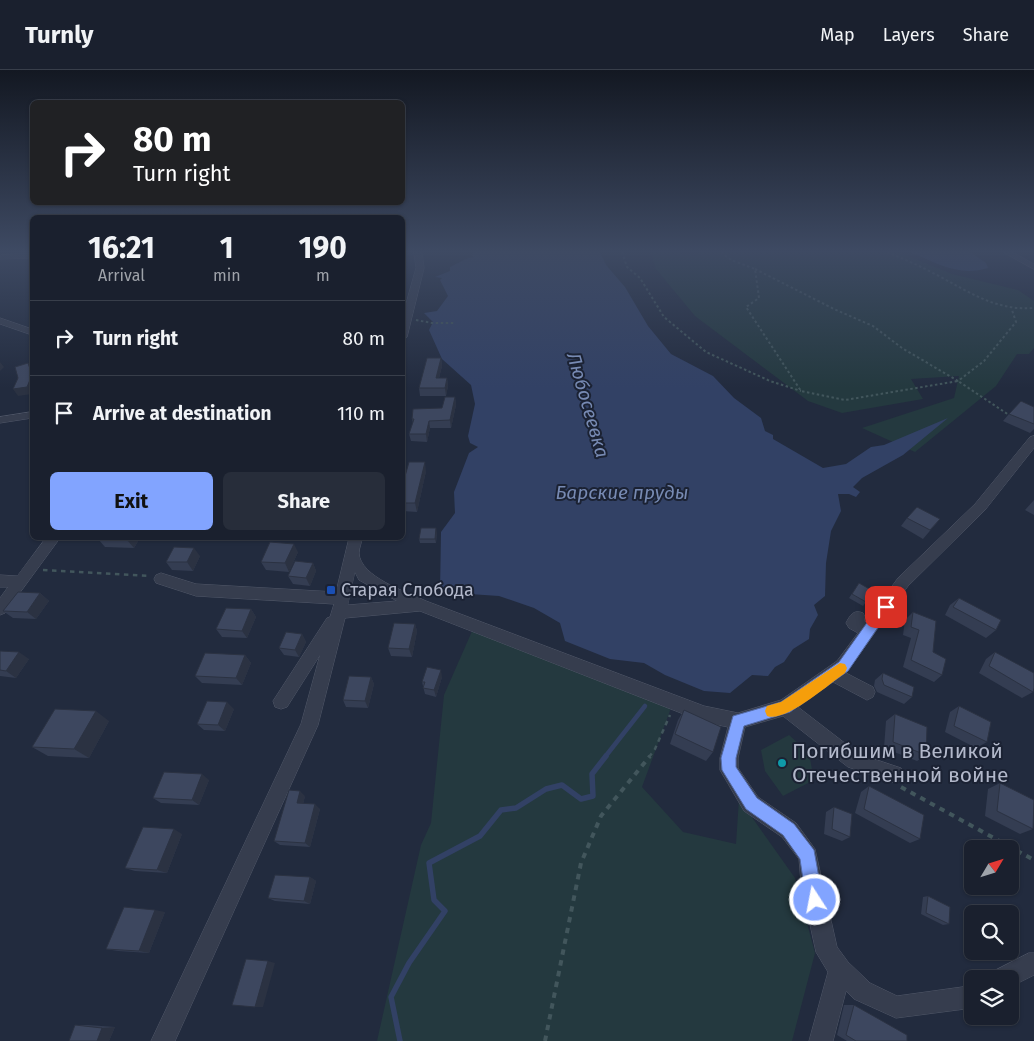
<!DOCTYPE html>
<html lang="en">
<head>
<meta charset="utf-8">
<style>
  body { margin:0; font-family:"Fira Sans",sans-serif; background:#272d3a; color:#f1f3f6; height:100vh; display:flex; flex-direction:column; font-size:19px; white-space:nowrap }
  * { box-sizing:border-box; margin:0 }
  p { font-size:16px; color:#9fa3aa }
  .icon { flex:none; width:28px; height:28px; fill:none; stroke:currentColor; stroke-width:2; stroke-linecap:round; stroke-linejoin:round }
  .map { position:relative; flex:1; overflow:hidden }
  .side { position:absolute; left:30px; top:145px; width:375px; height:325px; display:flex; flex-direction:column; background:#1a202e; border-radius:8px; box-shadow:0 1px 4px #0004,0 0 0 1px #383e4a }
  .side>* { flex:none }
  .hud { position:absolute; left:30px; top:30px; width:375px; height:105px; border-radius:8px; box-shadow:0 1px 4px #0004,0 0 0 1px #383e4a; background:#202124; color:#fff; overflow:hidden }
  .needle { width:32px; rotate:52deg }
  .buttons { position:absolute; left:964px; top:770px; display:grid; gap:10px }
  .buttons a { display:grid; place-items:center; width:55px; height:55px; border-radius:8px; background:#1a202e; box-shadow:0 1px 4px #0004,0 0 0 1px #383e4a; font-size:25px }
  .pin { position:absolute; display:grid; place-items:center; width:42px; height:42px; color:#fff; margin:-21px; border-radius:10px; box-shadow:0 2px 8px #0006 }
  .me { position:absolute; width:55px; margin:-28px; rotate:349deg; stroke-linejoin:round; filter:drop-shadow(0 0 4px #0008) }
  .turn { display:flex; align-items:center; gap:18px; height:105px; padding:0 20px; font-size:22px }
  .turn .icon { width:65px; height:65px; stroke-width:2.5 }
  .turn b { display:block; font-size:35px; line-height:42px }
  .eta { display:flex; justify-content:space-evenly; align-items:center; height:85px; text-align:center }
  .eta b { font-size:30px; font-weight:700; line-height:35px }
  .button { display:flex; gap:10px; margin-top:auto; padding:10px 20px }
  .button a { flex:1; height:58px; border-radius:8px; background:#82a4ff; color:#111; font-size:20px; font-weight:700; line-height:58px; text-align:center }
  .button a+a { background:#272d3a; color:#f1f3f6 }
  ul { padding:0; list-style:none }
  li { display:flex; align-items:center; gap:15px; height:75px; padding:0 20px; border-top:1px solid #383e4a }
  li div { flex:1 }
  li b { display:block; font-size:19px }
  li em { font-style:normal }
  header { display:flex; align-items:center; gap:30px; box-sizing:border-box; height:70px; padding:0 25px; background:#1a202e; border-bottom:1px solid #383e4a }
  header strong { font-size:24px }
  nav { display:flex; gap:28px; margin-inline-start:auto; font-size:18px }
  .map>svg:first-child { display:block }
  .green { fill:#24393f }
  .water { fill:#324165 }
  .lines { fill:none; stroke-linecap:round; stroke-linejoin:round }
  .stream-far1 { stroke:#324165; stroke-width:4.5 }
  .stream { stroke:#324165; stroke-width:5.5 }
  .minor-casing { stroke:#515869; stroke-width:1 }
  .path-far2 { stroke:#42565c; stroke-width:2; stroke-dasharray:2.5 2.5; stroke-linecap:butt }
  .path-far1 { stroke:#42565c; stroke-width:2.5; stroke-dasharray:4.5 4.5; stroke-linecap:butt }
  .path { stroke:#42565c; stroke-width:4; stroke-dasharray:5.5 5.5; stroke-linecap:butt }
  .minor { fill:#363d4e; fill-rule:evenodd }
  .wall { fill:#343d52 }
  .shaded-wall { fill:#2b3242 }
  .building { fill:#3d475f; stroke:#2b3242 }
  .route { fill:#82a4ff; stroke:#546ba6 }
  .slow { fill:#f59e0b }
  .transit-dot { fill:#1a4fb4; stroke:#1b2233; stroke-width:2 }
  .culture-dot { fill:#0f9aa8; stroke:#1b2233; stroke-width:2 }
  .labels { text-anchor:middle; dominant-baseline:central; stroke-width:4; stroke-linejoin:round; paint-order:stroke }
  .poi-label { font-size:18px; fill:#b2b8ca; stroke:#1b2233; text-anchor:start }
  .water-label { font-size:19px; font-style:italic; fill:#778ab3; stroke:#1b2233 }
  .near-poi-label { font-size:21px; fill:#b2b8ca; stroke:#1b2233; text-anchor:start }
</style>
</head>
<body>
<header>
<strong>Turnly</strong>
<nav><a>Map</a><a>Layers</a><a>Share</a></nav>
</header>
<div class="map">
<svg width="1034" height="971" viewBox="0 0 1034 971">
  <rect width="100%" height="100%" fill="#222b3e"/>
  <!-- green -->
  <path class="green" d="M651,182H680L681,184L695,186L703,182H898L952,204L1018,220L1034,231V278L1029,284H1017L996,316L915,382L862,358L954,328L959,306L911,309L923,329L842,343L808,331L695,246L656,199Z
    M473,559L671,638L642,717L683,762L736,774L739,729L795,808L815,883L792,971H377L421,775L431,753L444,625Z
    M789,665L809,683L814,710L783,726L765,701L761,680Z"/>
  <!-- water -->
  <path class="water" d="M473,182H600L606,195L625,217L648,256L671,284L713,306L734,328L761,348L765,361L773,365V369L823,398L846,394L871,377L884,375L948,348L903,385L862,408L853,417L860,422L856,427L849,424H838L841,441L831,461L826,493L825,526L814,535L818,545L810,559L809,569L793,579L784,592L775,597L768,606L752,605L730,623L704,621L665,605L644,593L610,589L565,571L560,553L534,538L499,526L440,522L441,462L455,443L454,422L469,383L478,377L470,373L468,366L475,334L471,315L442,289L429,260L433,252L424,243L437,241L448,226L440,210L442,208L435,207L450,201V197L468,188L475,187L472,186Z
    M910,182H970L986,193L988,198C958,207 937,193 910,182Z"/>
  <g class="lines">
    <!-- stream-far1 -->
    <path class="stream-far1" d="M605,687L645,636"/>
    <!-- stream -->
    <path class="stream" d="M400,971L391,927L409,893L445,841L434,830L429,793L480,766L501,740L516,738L546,719L562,715L581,729L593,726L592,704L606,686"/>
    <!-- minor casing -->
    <g class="minor-casing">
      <path id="minor" d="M414,182H422L424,198L407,267L402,270V248L416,198Z
        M1003,182H1012L1034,194V199Z
        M32,184V188L0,189L1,185Z
        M0,248L32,259V265L0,254Z
        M32,342V348L0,353V347Z
        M1034,366V378L985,440L908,516L846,603L873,617L875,622L873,627L867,630L833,612L798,637L859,684L901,698L904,704L901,710L895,713L848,697L783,646L745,657L738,688V698L758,727L796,753L815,779L837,877L848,892L870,913L897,926L962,917L972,913V936L965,939L896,948L854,929L846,921L833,971H809L828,902L816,882L801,813L799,789L782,767L744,741L720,700V688L728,657L704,652L420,541L345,548L318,655L175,971H151L301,654L320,585L287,637L281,639L275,637L273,631L327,548L330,547L334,534L196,526L156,513L154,509L156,505L161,503L196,514L336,522L349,468H362C362,472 359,478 359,483C360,507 407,522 426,531L704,636L738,643L781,630L837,591L858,563L849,558L846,553C850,545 854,539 863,543L865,547L864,551L866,552L898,508L975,434L1030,367ZM355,502L359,510L397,531L348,535Z
        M46,468H60L5,543L0,545V528L8,517H0V505L17,506Z
        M1029,883H1034V905L1010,917V909H991L994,901Z"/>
    </g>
    <!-- path-far2 -->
    <path class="path-far2" d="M622,182L627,197L640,208L664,247L706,282L770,311L801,321
      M721,182L731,190L755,199L759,228L746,237L801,321L845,330L958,311L1009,345
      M887,182C904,189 920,196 937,205C969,222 996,241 1034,238
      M755,199L834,239L873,256L902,278L958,311L984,291L1016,252L1012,240
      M416,250L432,253H454"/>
    <!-- path-far1 -->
    <path class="path-far1" d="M43,500L150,506
      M649,687L655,679L670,645"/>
    <!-- path -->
    <path class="path" d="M901,717L1034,790
      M545,971L581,793L601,746L650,686"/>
    <!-- minor -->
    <use href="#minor" class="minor"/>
  </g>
  <!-- wall -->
  <path class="wall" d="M441,288L442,296L439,308H447L448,316L446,326H420L419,318Z
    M455,327L456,335L451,358H430L427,372L411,371L409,364L413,353L412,349L442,338Z
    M1034,337V359L1030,363L1003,351L1009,344Z
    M426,401L417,442L402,441V417Z
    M1034,430V445L1025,440Z
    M907,448L940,449L923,469L901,456Z
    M437,462L436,473H420L419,469Z
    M140,468L134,478L105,477L98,469Z
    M298,482L289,502L266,500L261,492Z
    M200,486L193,501L172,500L166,492Z
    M313,493L316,501L310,516L293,514L288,506Z
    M859,513L866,532L863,536L849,528Z
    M40,523L49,531L36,549L13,548L3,541Z
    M959,528L996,560L986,568L945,545L950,535Z
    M251,539L256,547L247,568L222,567L216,559Z
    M913,542L942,605L934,612L903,597L911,568L903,565L905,550Z
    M415,554L417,561L412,587L391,586L388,578Z
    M302,564L306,572L299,587L284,585L279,578Z
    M0,581L29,589L16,608L0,606Z
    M995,582L1033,622L1022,628L979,603L986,589Z
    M245,585L251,593L242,615L202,613L195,606Z
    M883,603L912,627L904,634L877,622L874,616L875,610Z
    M371,607L374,614L368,638L346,637L343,630Z
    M442,607L436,627L425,624L422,612Z
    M959,636L987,672L976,678L945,662L950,642Z
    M234,639L225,661L204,660L197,654Z
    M684,640L713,682L706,691L670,674L678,650Z
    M895,644L926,685L917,691L884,678L886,651Z
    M109,651L89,688L48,686L32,677Z
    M209,710L199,735L161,733L153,728Z
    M1000,713L1033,759L1020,764L985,746L988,719Z
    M869,716L920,769L910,773L855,743L861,722Z
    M305,726L303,734L320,739L310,777L280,775L274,771Z
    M834,737L850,767L842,771L824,764L826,742Z
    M182,764L167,803L135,801L125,798Z
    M310,807L316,811L310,834L275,831L268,828Z
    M928,826L949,854L943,855L921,844L923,827Z
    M165,842L149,883L118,881L106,879Z
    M844,935H854L907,971H847L837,965Z
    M75,955H88L115,957L109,971H69Z"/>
  <!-- shaded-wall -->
  <path class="shaded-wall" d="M441,288L442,296L437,316L436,308Z
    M0,292L4,297L0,301Z
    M28,293L32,298V324L18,326L13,319Z
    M447,308L448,316L446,326L445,318Z
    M455,327L456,335L451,358L450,350Z
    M429,351L430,358L427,372L426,364Z
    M425,392L426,401L417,442L415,433Z
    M436,458L437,462L436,473L435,469Z
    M129,468H140L134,478L127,470Z
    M294,474L298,482L289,502L285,493Z
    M194,478L200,486L193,501L187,492Z
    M313,493L316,501L310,516L306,508Z
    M40,523L49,531L36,549L27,542Z
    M251,539L256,547L247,568L242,561Z
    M415,554L417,561L412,587L409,579Z
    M302,564L306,572L299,587L295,580Z
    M19,582L29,589L16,608L6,601Z
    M245,585L251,593L242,615L236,608Z
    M441,600L442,607L436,627L434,620Z
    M371,607L374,614L368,638L365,631Z
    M227,632L234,639L225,661L218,655Z
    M96,641L109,651L89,688L74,679Z
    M202,704L209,710L199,735L192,730Z
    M300,721L305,726L302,738L297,733Z
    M315,734L320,739L310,777L305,773Z
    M174,759L182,764L167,803L157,800Z
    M310,807L316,811L310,834L304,831Z
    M155,840L165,842L149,883L139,881Z
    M268,891L275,893L263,937H255Z
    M115,957L109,971H97L102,958Z"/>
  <!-- building -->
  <path class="building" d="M427,288H441L436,308H447L445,318H419Z
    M28,293L32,305L27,317L13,319L18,308L15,297Z
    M445,327H455L450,350L429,351L426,364H409L414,349H412L413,339L442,338Z
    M1021,331L1034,337V354L1009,344Z
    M409,392H425L415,433H402V417Z
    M917,437L940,449L930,460L907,448Z
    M421,458H436L435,469H419Z
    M99,468H129L127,470L98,469Z
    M270,472L294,474L285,493L261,492Z
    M174,477L194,478L187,492H166Z
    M295,491L313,493L306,508L288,506Z
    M859,513L873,521L866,532L852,524Z
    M18,522L40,523L27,542L3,541Z
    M959,528L1001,550L996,560L953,537Z
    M226,538L251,539L242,561L216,559Z
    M913,542L936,551L933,582L946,589L942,605L911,590L919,560L911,557Z
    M394,553L415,554L409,579L388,578Z
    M286,562L302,564L295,580L279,578Z
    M0,581L19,582L6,601L0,600Z
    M995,582L1034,603V618L1033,622L989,596Z
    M205,583L245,585L236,608L195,606Z
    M427,597L441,600L434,620L423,618L425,612H422Z
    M883,603L914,617L912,627L884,615L882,609Z
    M349,606L371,607L365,631L343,630Z
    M207,631L227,632L218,655L197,654Z
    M959,636L991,652L987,672L954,656Z
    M55,639L96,641L74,679L32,677Z
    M684,640L721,657L713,682L675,664Z
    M895,644L927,657L926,685L893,672Z
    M164,702L202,704L192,730L153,728Z
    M1000,713L1034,730L1033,759L997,741Z
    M869,716L924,745L920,769L864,739Z
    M289,720L300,721L297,733L315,734L305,773L274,771Z
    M834,737L852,744L850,767L832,759Z
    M143,757L174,759L157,800L125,798Z
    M275,805L310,807L304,831L268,828Z
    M928,826L950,837L949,854L926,843Z
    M124,837L155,840L139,881L106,879Z
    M246,889L268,891L255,937L232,935Z
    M854,935L907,965V971H856L846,965Z
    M75,955L102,958L97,971H69Z"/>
  <!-- sky -->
  <linearGradient id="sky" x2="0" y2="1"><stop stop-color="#131822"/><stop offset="0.57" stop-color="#3e4a63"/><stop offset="1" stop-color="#3e4a63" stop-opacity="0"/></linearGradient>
  <rect width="1034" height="318" fill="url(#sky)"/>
  <!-- route -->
  <path class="route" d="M886,532L890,533L892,537L890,540L848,601L790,642L744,656L736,688V697L757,728L794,754L814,780L823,830L821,836L815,839L809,836L806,830L800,789L783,765L746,739L722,700L721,688L733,646L781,632L839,592L881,533Z"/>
  <!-- slow -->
  <path class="slow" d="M840,593L845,594L847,598L845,603C829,614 785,653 767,646L765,641L767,636L781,632Z"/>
  <!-- markers -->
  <rect class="transit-dot" x="326" y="515" width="10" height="10" rx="2.5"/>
  <circle class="culture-dot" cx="782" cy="693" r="5"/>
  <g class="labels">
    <!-- poi labels -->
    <g class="poi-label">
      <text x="341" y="520">Старая Слобода</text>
    </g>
    <!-- water labels -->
    <g class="water-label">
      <text transform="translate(588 335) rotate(74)">Любосеевка</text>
      <text x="622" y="422">Барские пруды</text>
    </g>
    <!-- near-poi labels -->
    <g class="near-poi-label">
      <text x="792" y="681">Погибшим в Великой<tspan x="792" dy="24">Отечественной войне</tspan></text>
    </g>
  </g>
</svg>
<div class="buttons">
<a><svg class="needle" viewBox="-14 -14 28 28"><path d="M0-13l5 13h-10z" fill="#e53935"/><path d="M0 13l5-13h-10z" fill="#9fa3aa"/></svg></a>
<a><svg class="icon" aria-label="search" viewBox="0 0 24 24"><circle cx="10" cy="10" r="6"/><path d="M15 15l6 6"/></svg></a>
<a><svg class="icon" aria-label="layers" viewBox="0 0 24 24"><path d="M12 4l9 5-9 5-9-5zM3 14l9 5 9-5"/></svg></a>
</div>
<div class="pin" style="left:886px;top:537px;background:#d93025"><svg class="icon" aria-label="arrive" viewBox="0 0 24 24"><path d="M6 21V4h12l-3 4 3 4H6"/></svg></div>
<svg class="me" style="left:815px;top:830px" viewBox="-20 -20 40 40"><circle r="17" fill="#82a4ff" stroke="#fff" stroke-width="3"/><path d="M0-11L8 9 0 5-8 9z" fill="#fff"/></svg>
<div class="hud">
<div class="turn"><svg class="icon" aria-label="right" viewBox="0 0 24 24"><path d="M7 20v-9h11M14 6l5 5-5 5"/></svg><div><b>80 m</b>Turn right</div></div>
</div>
<section class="side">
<div class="eta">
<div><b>16:21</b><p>Arrival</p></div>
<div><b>1</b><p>min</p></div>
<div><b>190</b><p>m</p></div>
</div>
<ul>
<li><svg class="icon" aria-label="right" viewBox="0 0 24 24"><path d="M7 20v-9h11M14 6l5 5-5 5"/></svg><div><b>Turn right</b></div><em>80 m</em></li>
<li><svg class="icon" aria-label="arrive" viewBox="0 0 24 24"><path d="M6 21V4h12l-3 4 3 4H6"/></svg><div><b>Arrive at destination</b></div><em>110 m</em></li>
</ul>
<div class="button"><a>Exit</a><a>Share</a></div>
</section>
</div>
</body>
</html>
